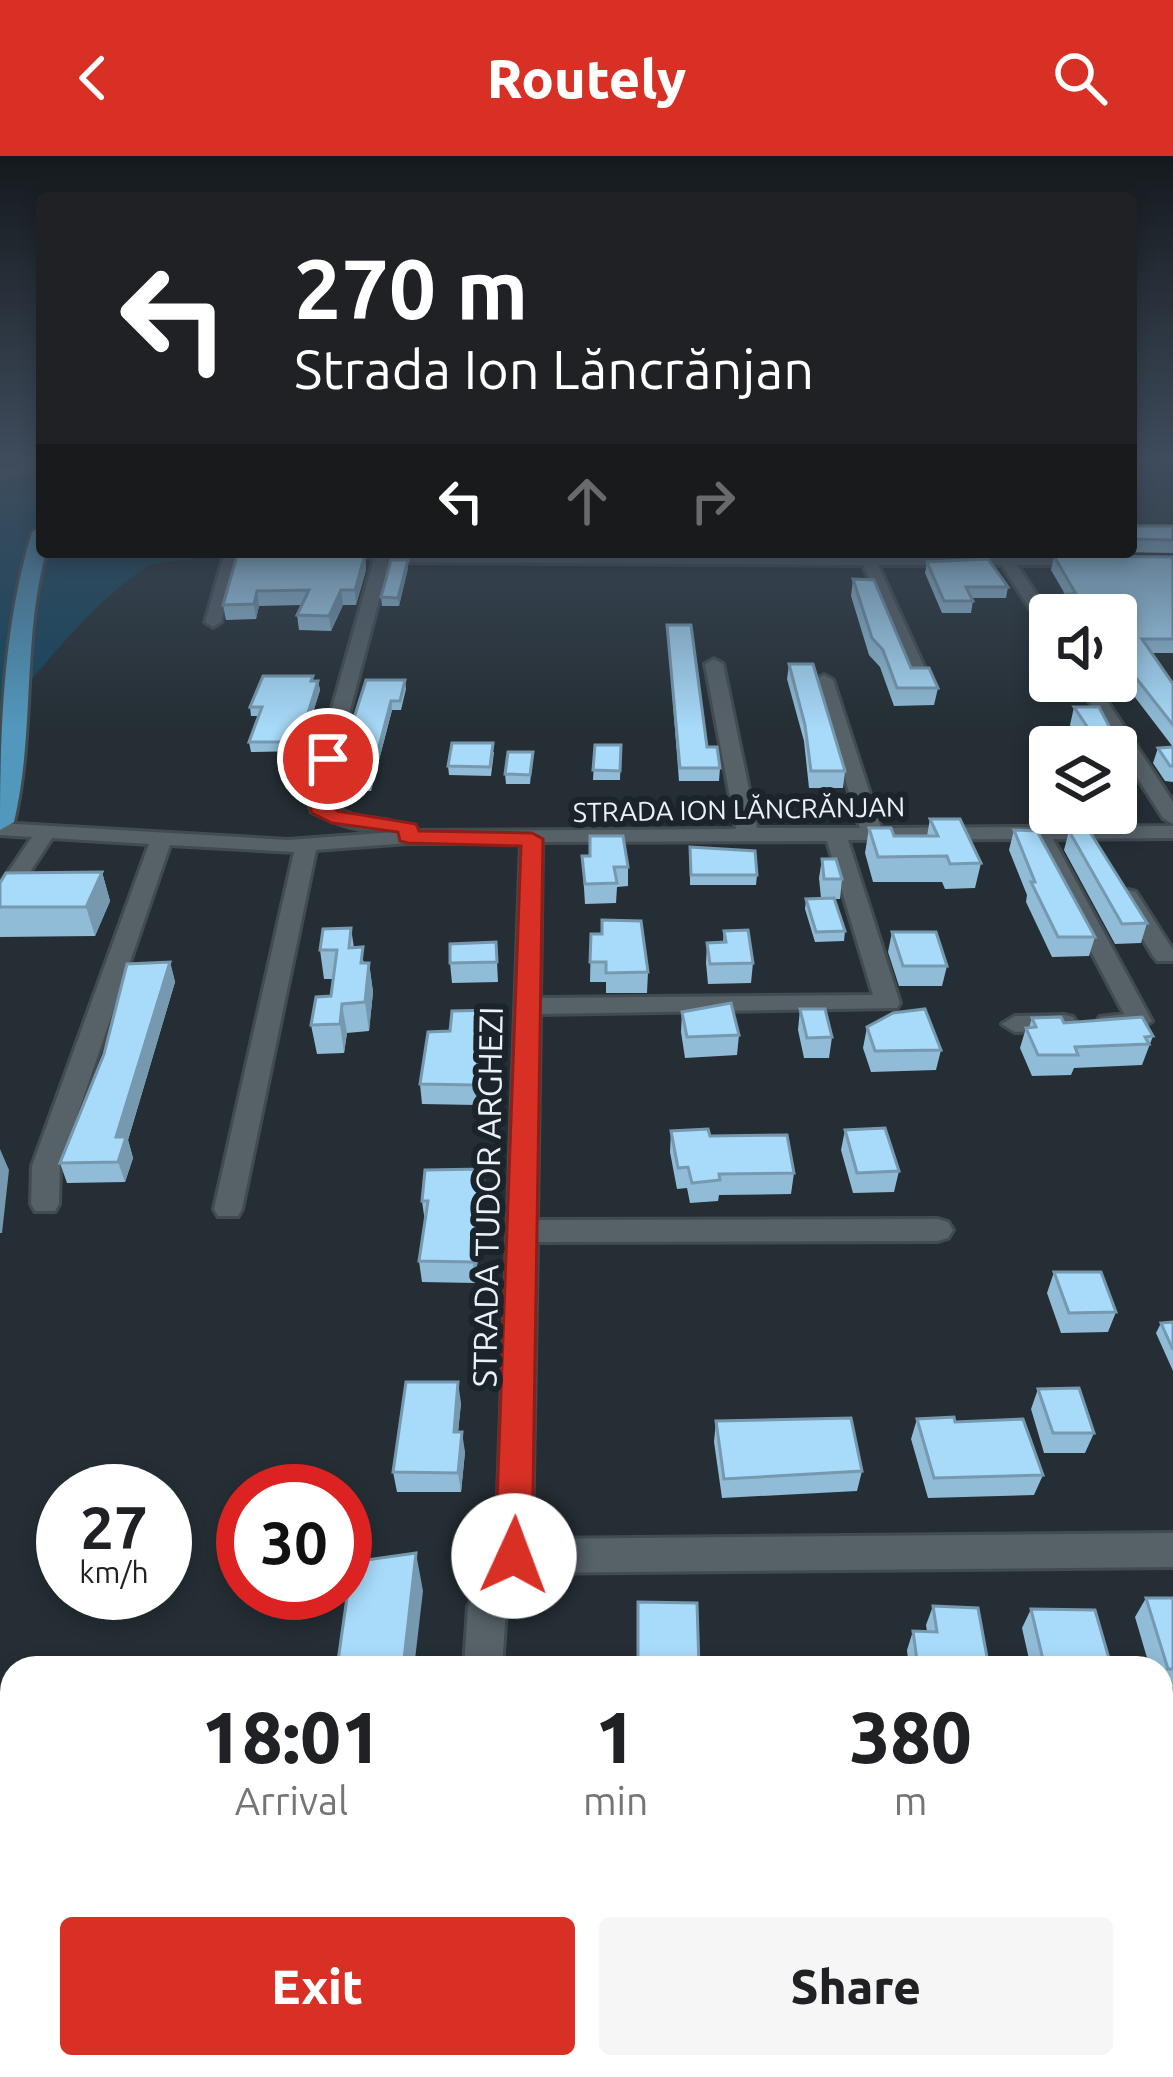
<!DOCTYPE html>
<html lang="en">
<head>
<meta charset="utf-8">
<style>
  body { margin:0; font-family:Ubuntu,sans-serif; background:#f6f6f6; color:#202124; height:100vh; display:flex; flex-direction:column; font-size:45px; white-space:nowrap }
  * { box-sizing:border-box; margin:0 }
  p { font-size:39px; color:#757577 }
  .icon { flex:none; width:66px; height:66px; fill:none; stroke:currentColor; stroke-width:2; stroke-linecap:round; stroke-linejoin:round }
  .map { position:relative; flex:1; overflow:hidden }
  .sheet { position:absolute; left:0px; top:1500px; width:1173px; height:423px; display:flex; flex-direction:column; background:#fff; border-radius:36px 36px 0 0; box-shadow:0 6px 18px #0003 }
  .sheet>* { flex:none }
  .hud { position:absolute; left:36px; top:36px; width:1101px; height:366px; border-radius:12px; box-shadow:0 6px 18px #0003; background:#202124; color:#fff; overflow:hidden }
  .fabs { position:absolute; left:1029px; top:438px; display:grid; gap:24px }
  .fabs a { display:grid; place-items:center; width:108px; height:108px; border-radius:12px; background:#fff; box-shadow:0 6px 18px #0003; font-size:60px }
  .speed { position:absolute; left:36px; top:1308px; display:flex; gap:24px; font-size:60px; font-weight:700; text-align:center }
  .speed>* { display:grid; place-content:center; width:156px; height:156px; border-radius:50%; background:#fff; box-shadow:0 6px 18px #0003; line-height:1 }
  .speed small { font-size:30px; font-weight:400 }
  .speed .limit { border:18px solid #d22; background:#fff; color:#111 }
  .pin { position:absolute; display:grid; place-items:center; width:102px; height:102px; color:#fff; margin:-51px; border:6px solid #fff; border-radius:50%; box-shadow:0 3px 12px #0007 }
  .me { position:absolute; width:132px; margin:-66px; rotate:2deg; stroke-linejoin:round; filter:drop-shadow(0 0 9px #0008) }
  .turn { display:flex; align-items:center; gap:42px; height:252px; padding:0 60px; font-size:54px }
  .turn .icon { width:156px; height:156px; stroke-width:2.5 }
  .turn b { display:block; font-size:84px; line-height:102px }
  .lanes { display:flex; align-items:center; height:114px; padding:0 60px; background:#0003; justify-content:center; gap:60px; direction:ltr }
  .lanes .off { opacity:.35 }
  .eta { display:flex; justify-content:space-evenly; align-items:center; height:204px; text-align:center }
  .eta b { font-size:72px; font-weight:800; line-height:84px }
  .cta { display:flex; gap:24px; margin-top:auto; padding:24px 60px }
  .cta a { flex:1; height:138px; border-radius:12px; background:#d93025; color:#fff; font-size:48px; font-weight:800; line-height:138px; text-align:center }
  .cta a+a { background:#f6f6f6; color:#202124 }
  header { display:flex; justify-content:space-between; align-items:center; height:156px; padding:0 60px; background:#d93025; color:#fff; font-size:54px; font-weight:800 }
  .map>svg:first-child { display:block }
  .green { fill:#14455e }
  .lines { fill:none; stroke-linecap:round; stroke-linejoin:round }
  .minor-casing { stroke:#424b50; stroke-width:6 }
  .major-casing { stroke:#424b50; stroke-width:6 }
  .path { stroke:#747d82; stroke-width:8; stroke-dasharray:4.5 14; stroke-linecap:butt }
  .minor { fill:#566168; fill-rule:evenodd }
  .major { fill:#5298bd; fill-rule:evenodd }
  .wall { fill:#90bcd7 }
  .shaded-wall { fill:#7699af }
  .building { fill:#a8dbfa; stroke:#7699af; stroke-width:3 }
  .route { fill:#d93025; stroke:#8d1f18; stroke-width:3 }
  .labels { text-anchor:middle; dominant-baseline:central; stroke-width:12; stroke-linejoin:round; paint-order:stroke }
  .far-street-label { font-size:27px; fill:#ebf2f6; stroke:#1a242a }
  .street-label { font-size:33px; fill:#ebf2f6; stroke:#1a242a }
</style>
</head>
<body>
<header><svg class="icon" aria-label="back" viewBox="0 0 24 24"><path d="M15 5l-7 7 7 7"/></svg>Routely<svg class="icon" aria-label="search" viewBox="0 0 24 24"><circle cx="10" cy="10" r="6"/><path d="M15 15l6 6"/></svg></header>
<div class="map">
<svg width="1173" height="1921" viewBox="0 0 1173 1921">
  <rect width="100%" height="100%" fill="#242e34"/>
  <!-- green -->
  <path class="green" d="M42,309V396H207C188,410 164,400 145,412C88,450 46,509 0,559V318Z"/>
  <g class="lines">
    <!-- minor casing -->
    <g class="minor-casing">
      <path id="minor" d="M42,305V312L0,323V315Z
        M225,396H239L221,466L213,471L205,466Z
        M352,396L1006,398L1085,399L1093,404L1085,409H1017L1050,459V476L1044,475L1002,409H878L926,515L917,520L908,515L863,409L389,406L327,641L329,649L355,660L390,665V673C362,678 338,668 312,656L307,641L374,403Z
        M714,503L723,508L757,672H860L815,524L824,519L833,524L881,672L1173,670V682L1053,683L1152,865L1140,873H1100L1096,867L1100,861L1124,858L1032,683L848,684L900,847L897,852L540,858L537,1064L938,1063L948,1066L953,1074L948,1082L938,1085L537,1086L532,1383L1173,1377V1411L524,1417L506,1453L502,1512H464L468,1451L496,1398L521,687H408L316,694L242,1053L238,1060H218L214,1053L294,696L170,689L60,1010L59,1048L55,1055H35L31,1048L32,1010L149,688L52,682L8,750L0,752V728L32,681L0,679V667L288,684L408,675L736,673L705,508ZM827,685L873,839L540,842L542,686Z
        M1076,525H1094L1173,646V668L1163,662Z
        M1128,734L1136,736L1173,794V805H1157L1153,800L1117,741Z
        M1064,859L1073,861L1077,867L1073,873L1015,876L1002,868L1015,860Z
        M12,1652V1694L0,1697V1655Z"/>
    </g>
    <!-- major casing -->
    <g class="major-casing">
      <path id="major" d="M42,370V396H46C22,484 35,577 14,666L0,674C0,576 3,471 32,376Z
        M0,1605L12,1610V1669L0,1664Z
        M410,1911H489L494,1921H414Z"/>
    </g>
    <!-- path -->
    <path class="path" d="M504,1911L526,1921"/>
    <!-- minor -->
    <use href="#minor" class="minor"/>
    <!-- major -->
    <use href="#major" class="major"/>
  </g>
  <!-- wall -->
  <path class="wall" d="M1131,370H1173V397L1117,396H1131Z
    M238,396L365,399L366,414L356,449H343L331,475L299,474L297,459L302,449L259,450L256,463L226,464L223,449Z
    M1054,400L1173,401V497H1152L1173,528V591L1118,519H1116V459H1067L1063,452L1066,440L1051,414Z
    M408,404V412L399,450H382L381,441Z
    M927,406L1008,431L1006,442H972L973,445L971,457H942L925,417Z
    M853,423L911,512L938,532L934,549L894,550L880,511L869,499L851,440Z
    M667,469L707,591L720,612L719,625H679Z
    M789,508L845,615L843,632H809L804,585L787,523Z
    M313,520V525H318L320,534L301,595L251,596L249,586L258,560H251L250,551Z
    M405,524L406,533L401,554H392L371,635H335L334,625Z
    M1074,551H1099L1131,612L1126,630H1116V591H1073L1076,579L1070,569Z
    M595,589H621L620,624H593Z
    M1173,591V626L1165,625L1153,607L1158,592Z
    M494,596L491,620L449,619L448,610Z
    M533,596L530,628H506L505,618Z
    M930,663L981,707L975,732L945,733L942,726H873L865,697L869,672L894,680H927Z
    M1014,674L1095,781L1089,800L1052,801L1026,746L1027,739L1009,694Z
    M1069,675L1147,767L1141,787L1115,788L1064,694Z
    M690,691L757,719L756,729H690Z
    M582,700H590L628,711V730L617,731L616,747L585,748Z
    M822,703L842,723L840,743H834L845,775L844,785L815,786L805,753L806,743L821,742L819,722Z
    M102,716L110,745L95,780L0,781V727Z
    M351,772L354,792L365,807H369L373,836L369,875L347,877L344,897L317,898L311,869L331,840L333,823H324L320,794Z
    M724,775L753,807L751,827L708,828L706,807L707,787L723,786Z
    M892,776L947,810L942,830H899L888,796Z
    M591,778L648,816L647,837H606V826H590Z
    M496,786L498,826L452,827L450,807Z
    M170,806L175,826L128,984L133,1002L125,1026L67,1027L60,1007Z
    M800,853L832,881L829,902H804L798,874Z
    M682,856L739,879L737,899L685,902L681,876Z
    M1032,862L1064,867L1153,880L1142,909L1074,912L1071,919L1032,920L1020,892L1026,872H1029Z
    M867,871L941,894L936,914L871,916L863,892Z
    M496,875L494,899H483L476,949L422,948L420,928L428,876Z
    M845,974L899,1015L894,1036L853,1037L841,994Z
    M671,975L710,980L794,1017L791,1038L719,1039L718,1045L690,1047L687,1032L677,1033L670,996Z
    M484,1013L486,1033L475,1127L422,1126L419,1105L425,1066L422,1045Z
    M1054,1116L1116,1156L1108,1176L1061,1177L1047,1137Z
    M1173,1166V1215L1156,1177L1161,1167Z
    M1038,1233L1094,1277L1085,1297H1044L1031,1253Z
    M461,1247L458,1276L465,1296L461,1336H397L393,1316Z
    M917,1263L1043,1319L1034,1339L928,1342L911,1283Z
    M716,1265L862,1315L857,1335L722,1342L714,1286Z
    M1146,1442H1173V1531H1161V1512H1150L1135,1461Z
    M933,1450L989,1512H909L907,1494L913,1475L927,1476L926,1469Z
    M1031,1453L1110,1506L1106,1512H1031L1022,1472Z
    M0,1753L12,1760V1911H256L260,1918L259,1921H31L15,1911L0,1921Z
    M838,1911H920L922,1921H839Z"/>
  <!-- shaded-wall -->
  <path class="shaded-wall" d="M365,399L366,414L356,449L355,434Z
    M408,404V412L399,450L398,442Z
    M341,434L343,449L331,475L329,460Z
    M257,435L259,450L256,463L254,448Z
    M318,525L320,534L301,595L299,586Z
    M391,545L392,554L371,635L370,625Z
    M102,716L110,745L95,780L86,751Z
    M170,806L175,826L128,984L133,1002L125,1026L118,1006L116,981Z
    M369,807L373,836L369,875L365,846Z
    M342,848L347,877L344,897L340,868Z
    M495,854L496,875L494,899L493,878Z
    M481,878L483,899L476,949L475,929Z
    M0,993L9,1014L2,1077H0Z
    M484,1013L486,1033L475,1127L473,1106Z
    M458,1226L461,1247L456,1296L454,1276Z
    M462,1276L465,1296L461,1336L458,1317Z
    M416,1397L423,1435L414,1512H403Z
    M0,1897L12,1908V1911H15L9,1921H0Z
    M235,1911H256L260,1918L259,1921H229Z"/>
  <!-- building -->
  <path class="building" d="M1131,370H1173V384L1131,383Z
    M238,396H343L365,399L355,434H341L329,460L297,459L309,434L257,435L254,448L223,449Z
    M1054,400L1173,401V483H1142L1173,528V569L1122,504H1116V459H1079L1066,438H1076Z
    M988,403L1008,431H966L973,445H944L927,406Z
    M391,404H408L398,442L381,441Z
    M853,423L874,424L911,512H929L938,532H897L883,494L872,482Z
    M667,469H691L707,591H717L720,612H680Z
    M789,508H813L845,615H811L805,569Z
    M263,520H313L311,525H318L299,586H249L262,551H250Z
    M366,524H405L400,545H391L370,625H334Z
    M1074,551H1099L1131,612H1116V591H1088L1078,572H1088Z
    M452,587H493L490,611L448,610Z
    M595,589H621L620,615L593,614Z
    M1173,591V610H1170L1158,592Z
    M508,596H533L530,619L505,618Z
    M930,663H960L981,707L950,708L947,700L878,701L869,672H891L894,680H938Z
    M1088,673L1147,767L1122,768L1069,675Z
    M1014,674L1037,675L1095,781H1058L1031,726H1035Z
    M590,680H623L628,711H614L617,727L585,728L582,700H590Z
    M690,691L755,695L757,719H691Z
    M822,703H836L842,723H824Z
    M102,716L86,751H0V727L6,717Z
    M834,742L845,775L816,776L806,743Z
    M602,764L641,765L648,816L606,817V806H590L591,778H602Z
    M351,772L349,792L363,791L361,807H369L365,846L342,848L340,868L311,869L316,841L331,840L337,794H320L323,773Z
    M748,774L753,807L710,808L707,787L726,786L724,775Z
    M892,776H936L947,810H903Z
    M496,786L497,806L450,807V788Z
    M170,806L116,981H126L118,1006L60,1007L104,898L127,808Z
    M731,847L739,879L687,881L682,856Z
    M800,853H825L832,881L807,882Z
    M925,853L941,894L875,895L867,871L893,857Z
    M495,854L493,878H481L475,929L420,928L428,876L450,875L452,855Z
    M1061,861L1064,867L1142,861L1153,880L1145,881L1149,888L1075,891L1078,899H1038L1026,872L1036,871L1032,862Z
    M885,972L899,1015L857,1017L845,974Z
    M708,973L710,980L787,979L794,1017L719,1018L720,1024L692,1027L688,1011L678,1012L671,975Z
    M484,1013L473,1106L419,1105L428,1045H422L425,1014Z
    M1054,1116H1101L1116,1156L1069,1157Z
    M1173,1166V1194L1161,1167Z
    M406,1226H458L454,1276H462L458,1317L393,1316Z
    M1079,1232L1094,1277H1053L1038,1233Z
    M954,1261L955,1266L1023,1263L1043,1319L934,1322L917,1263Z
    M851,1262L862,1315L724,1323L716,1265Z
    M416,1397L403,1512H337L352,1406Z
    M1146,1442H1173V1513H1168Z
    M638,1446L697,1447L699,1512H638Z
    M933,1450L978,1452L989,1512H918L913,1475L937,1476Z
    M1031,1453L1095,1454L1110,1506H1091L1092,1512H1045Z
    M0,1753L12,1760V1901L0,1894Z
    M28,1911H235L229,1921H44Z
    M845,1911H920L922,1921H846Z"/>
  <!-- sky -->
  <linearGradient id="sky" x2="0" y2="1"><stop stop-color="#14191d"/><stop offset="0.53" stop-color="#3f4c5c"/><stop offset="1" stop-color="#3f4c5c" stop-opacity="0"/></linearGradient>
  <rect width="1173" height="574" fill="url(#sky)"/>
  <!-- route -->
  <path class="route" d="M328,597L338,603L329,649L338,655L416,668L419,675L532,677L543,683L532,1400L527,1412L514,1417L501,1412L495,1400L521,690L408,687L400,685L398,676L332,667L312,657L307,641L318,603Z"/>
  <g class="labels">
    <!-- far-street labels -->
    <g class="far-street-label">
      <text transform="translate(739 653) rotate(-1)">STRADA ION LĂNCRĂNJAN</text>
    </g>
    <!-- street labels -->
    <g class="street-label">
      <text transform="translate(487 1041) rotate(-89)">STRADA TUDOR ARGHEZI</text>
    </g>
  </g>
</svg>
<div class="fabs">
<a><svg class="icon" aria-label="sound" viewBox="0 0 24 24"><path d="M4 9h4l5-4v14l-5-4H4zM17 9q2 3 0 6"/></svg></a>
<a><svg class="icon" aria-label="layers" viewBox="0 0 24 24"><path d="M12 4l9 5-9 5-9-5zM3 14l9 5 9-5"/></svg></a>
</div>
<div class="speed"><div>27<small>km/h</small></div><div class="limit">30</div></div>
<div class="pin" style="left:328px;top:603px;background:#d93025"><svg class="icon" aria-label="arrive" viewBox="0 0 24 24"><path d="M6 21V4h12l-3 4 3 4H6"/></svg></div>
<svg class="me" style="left:514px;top:1400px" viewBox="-20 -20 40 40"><circle r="19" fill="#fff"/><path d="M0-13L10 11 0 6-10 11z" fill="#d93025"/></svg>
<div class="hud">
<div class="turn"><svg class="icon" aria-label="left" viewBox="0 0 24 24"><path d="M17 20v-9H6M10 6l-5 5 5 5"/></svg><div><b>270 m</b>Strada Ion Lăncrănjan</div></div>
<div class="lanes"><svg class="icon" aria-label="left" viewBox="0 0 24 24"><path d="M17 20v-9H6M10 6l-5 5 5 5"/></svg><svg class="icon off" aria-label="ahead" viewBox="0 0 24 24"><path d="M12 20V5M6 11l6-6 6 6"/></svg><svg class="icon off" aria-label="right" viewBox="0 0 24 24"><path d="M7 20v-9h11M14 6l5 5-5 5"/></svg></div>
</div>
<section class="sheet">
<div class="eta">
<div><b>18:01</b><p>Arrival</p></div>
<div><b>1</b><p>min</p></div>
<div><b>380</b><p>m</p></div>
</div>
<div class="cta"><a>Exit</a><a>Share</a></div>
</section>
</div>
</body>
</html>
